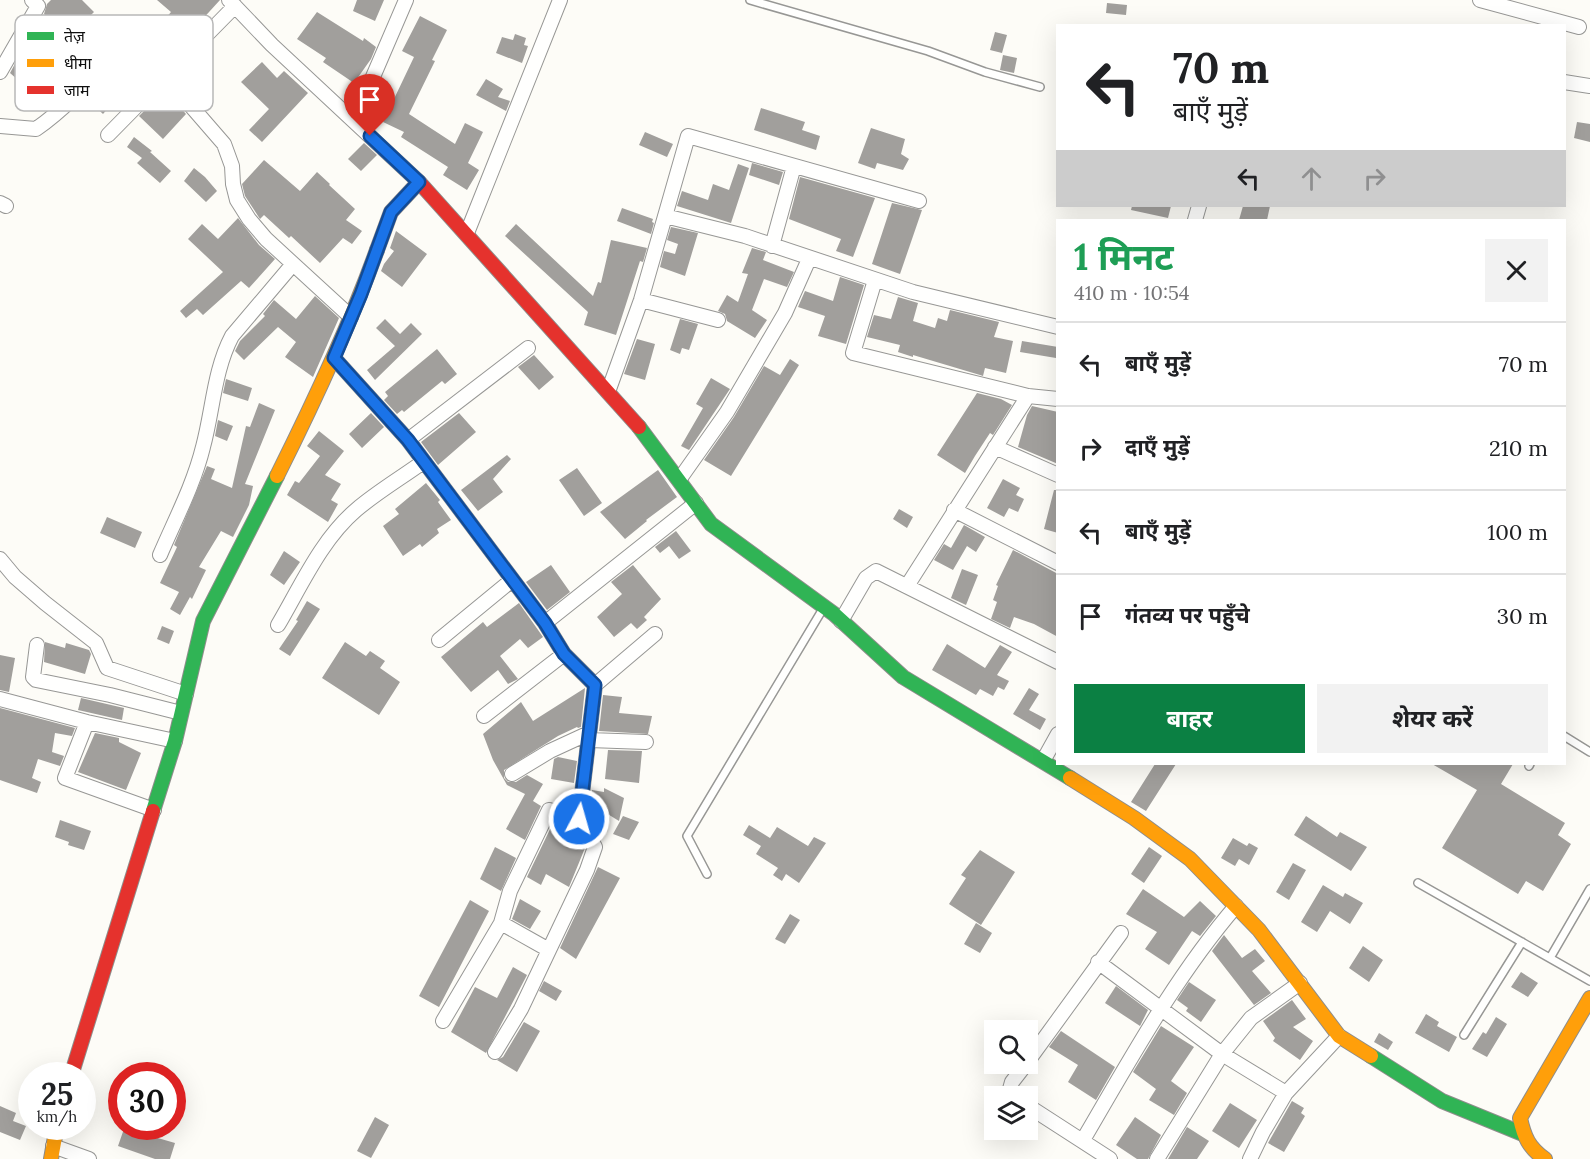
<!DOCTYPE html>
<html lang="hi">
<head>
<meta charset="utf-8">
<style>
  body { margin:0; font-family:Lora,"Noto Sans Devanagari",serif; background:#f2f2f2; color:#202124; height:100vh; display:flex; flex-direction:column; font-size:22px; white-space:nowrap }
  * { box-sizing:border-box; margin:0 }
  p { font-size:20px; color:#757577 }
  .icon { flex:none; width:33px; height:33px; fill:none; stroke:currentColor; stroke-width:2; stroke-linecap:round; stroke-linejoin:round }
  .map { position:relative; flex:1; overflow:hidden }
  .details { position:absolute; left:1056px; top:219px; width:510px; height:546px; display:flex; flex-direction:column; background:#fff; border-radius:0px; box-shadow:0 6px 24px #0002 }
  .details>* { flex:none }
  .banner { position:absolute; left:1056px; top:24px; width:510px; height:183px; border-radius:0px; box-shadow:0 6px 24px #0002; background:#fff; color:#202124; overflow:hidden }
  .controls { position:absolute; left:984px; top:1020px; display:grid; gap:12px }
  .controls a { display:grid; place-items:center; width:54px; height:54px; border-radius:0px; background:#fff; box-shadow:0 6px 24px #0002; font-size:30px }
  .speed { position:absolute; left:18px; top:1062px; display:flex; gap:12px; font-size:30px; font-weight:700; text-align:center }
  .speed>* { display:grid; place-content:center; width:78px; height:78px; border-radius:50%; background:#fff; box-shadow:0 6px 24px #0002; line-height:1 }
  .speed small { font-size:15px; font-weight:400 }
  .speed .limit { border:9px solid #d22; background:#fff; color:#111 }
  .pin { position:absolute; display:grid; place-items:center; width:51px; height:51px; color:#fff; margin:-62px -26px; border-radius:50% 50% 50% 0; rotate:-45deg; box-shadow:0 0 6px #0007 }
  .pin .icon { rotate:45deg }
  .me { position:absolute; width:66px; margin:-33px; rotate:6deg; stroke-linejoin:round; filter:drop-shadow(0 0 4px #0008) }
  .turn { display:flex; align-items:center; gap:21px; height:126px; padding:0 18px; font-size:27px }
  .turn .icon { width:78px; height:78px; stroke-width:2.5 }
  .turn b { display:block; font-size:42px; line-height:51px }
  .lanes { display:flex; align-items:center; height:57px; padding:0 18px; background:#0003; justify-content:center; gap:30px; direction:ltr }
  .lanes .off { opacity:.35 }
  .round { display:grid; place-items:center; flex:none; width:63px; height:63px; border-radius:0px; background:#f2f2f2 }
  .summary { display:flex; align-items:center; justify-content:space-between; height:102px; padding:0 18px }
  h1 { font-size:36px; font-weight:700; line-height:45px; color:#1e9e55 }
  .action { display:flex; gap:12px; margin-top:auto; padding:12px 18px }
  .action a { flex:1; height:69px; border-radius:0px; background:#0b8043; color:#fff; font-size:24px; font-weight:700; line-height:69px; text-align:center }
  .action a+a { background:#f2f2f2; color:#202124 }
  ul { padding:0; list-style:none }
  li { display:flex; align-items:center; gap:18px; height:84px; padding:0 18px; border-top:2px solid #e0e0e0 }
  li div { flex:1 }
  li b { display:block; font-size:22px }
  li em { font-style:normal }
  .map>svg:first-child { display:block }
  .building { fill:#a19f9c }
  .lines { fill:none; stroke-linecap:round; stroke-linejoin:round }
  .lane-casing { stroke:#979795; stroke-width:10 }
  .street-casing { stroke:#979795; stroke-width:16 }
  .fast-casing { stroke:#8e8d8b; stroke-width:16 }
  .slow-casing { stroke:#8e8d8b; stroke-width:16 }
  .jam-casing { stroke:#8e8d8b; stroke-width:16 }
  .lane { stroke:#fffffe; stroke-width:7 }
  .street { stroke:#fffffe; stroke-width:14 }
  .fast { stroke:#30b455; stroke-width:14 }
  .slow { stroke:#ff9f0a; stroke-width:14 }
  .jam { stroke:#e5322d; stroke-width:14 }
  .route-casing { stroke:#114b97; stroke-width:15 }
  .route { stroke:#1a73e8; stroke-width:10 }
  .key { fill:#fff; stroke:#b8b8b8; stroke-width:1.5 }
  .key-label { font-size:16px; fill:#111 }
</style>
</head>
<body>
<div class="map">
<svg width="1590" height="1159" viewBox="0 0 1590 1159">
  <rect width="100%" height="100%" fill="#fdfcf7"/>
  <!-- building -->
  <path class="building" d="M51,0H82L94,12L68,38L44,14L47,4Z
    M157,0H220L178,46L165,34L152,50L145,42L171,12Z
    M357,0H384L375,21L353,11Z
    M1107,3L1127,5L1126,15L1106,13Z
    M317,12L363,41L364,38L376,47L371,59L354,83L323,62L326,58L297,39Z
    M420,16L447,30L432,60L435,61L409,114L455,144L465,123L483,132L468,163L479,170L467,190L443,175L448,167L401,137L404,132L383,122L414,57L402,51Z
    M995,32L1007,35L1002,53L990,50Z
    M515,34L526,38L524,45L528,46L522,63L496,53L502,37L513,40Z
    M22,51L48,74L61,59L80,78L66,93L56,84L42,101L10,73Z
    M1003,55L1017,58L1014,73L1000,70Z
    M262,62L277,78L284,71L308,93L262,142L249,130L269,109L241,82Z
    M486,79L503,89L498,97L510,101L506,111L476,95Z
    M93,90L110,106L103,114L86,98Z
    M170,96L186,114L163,139L139,116L152,103L158,109Z
    M761,108L805,122L802,130L820,136L816,150L754,130Z
    M1577,122L1590,124V142L1574,138Z
    M871,128L905,139L901,154L909,159L903,170L877,163L875,169L858,163Z
    M645,132L673,144L667,157L639,145Z
    M134,137L152,151L150,152L171,171L160,183L137,163L142,158L127,147Z
    M364,143L377,155L361,171L348,159Z
    M264,160L300,191L317,172L330,184L329,185L355,209L346,220L362,231L352,244L343,238L320,263L291,236L289,238L264,215L260,219L245,196L242,184Z
    M752,163L783,172L779,185L749,175Z
    M738,164L749,168L731,223L677,206L682,191L708,200L713,184L729,190Z
    M194,168L205,177L217,191L206,202L184,181Z
    M800,177L875,198L853,257L836,251L841,239L789,219Z
    M892,203L922,210L900,274L872,264Z
    M1132,206H1171L1168,218L1131,210Z
    M1243,206H1270L1267,220H1239Z
    M622,208L653,219L652,222L654,223L651,234L617,221Z
    M238,218L259,245L275,259L249,288L241,281L203,315L197,309L186,318L180,311L223,272L188,239L202,224L218,239Z
    M516,224L593,296L598,282L601,283L611,240L647,248L643,262L640,261L616,335L584,325L588,312L505,236Z
    M671,227L698,233L685,276L660,267L664,251L675,254L678,244L667,240Z
    M396,231L427,254L402,287L381,271L384,264L394,251L390,248Z
    M752,248L766,252L763,260L794,272L787,287L764,279L752,310L767,320L755,338L727,321L725,314L718,311L727,295L738,302L748,274L742,273Z
    M840,277L864,285L846,344L818,336L825,316L798,307L805,291L833,301Z
    M315,296L339,318L313,377L285,357L296,342L278,327L244,360L235,351L240,341L265,316L263,314L274,300L296,319Z
    M898,297L918,303L913,321L935,328L938,318L947,321L950,310L999,322L994,337L1013,341L1006,373L985,368L983,376L980,375L913,355V357L898,352L900,345L867,337L874,315L891,319Z
    M385,319L400,334L411,323L422,334L375,380L367,370L395,346L376,328Z
    M680,319L698,324L689,350L682,348L680,354L670,350Z
    M637,339L655,344L645,380L624,374Z
    M1022,341L1058,347L1056,358L1020,352Z
    M437,349L457,374L445,384L442,381L404,412L402,410L397,414L384,400L388,396L385,392Z
    M534,355L554,377L539,390L518,367Z
    M790,359L799,365L731,476L704,460L734,417L764,366L780,375Z
    M711,378L730,389L689,450L681,446L703,408L696,404Z
    M226,379L252,388L248,401L223,393Z
    M977,393L1001,399L1012,405L993,435L990,433L975,456L965,473L937,455Z
    M259,403L275,410L245,484L253,486L249,505L233,537L221,531L199,567L206,570L192,599L190,597L180,615L170,609L179,592L160,583L177,547L174,545L207,466L215,469L211,479L232,488L246,426L250,427Z
    M1032,406L1058,412V464L1018,447L1027,415Z
    M371,413L384,427L362,448L349,434Z
    M459,413L476,432L438,465L421,442Z
    M218,420L233,426L227,441L215,436Z
    M319,431L344,451L325,475L341,484L331,500L338,504L328,522L287,495L295,481L299,483L320,456L307,446Z
    M507,455L511,459L493,479L503,492L478,511L461,490Z
    M577,468L602,503L584,516L559,480Z
    M658,470L677,497L646,520L647,521L625,539L600,512Z
    M1003,479L1020,488L1016,495L1024,499L1018,512L1009,508L1004,517L987,508Z
    M426,483L440,500L438,502L451,520L437,529L439,533L422,547L420,544L403,556L383,526L399,514L395,509Z
    M1054,490H1058V533L1044,529Z
    M899,509L913,517L907,528L893,519Z
    M107,517L142,532L135,548L100,533Z
    M964,525L985,537L976,552L967,546L953,570L934,560L944,544L951,548Z
    M676,531L691,551L679,559L669,546L660,553L655,547Z
    M1013,550L1058,574V637L1034,624L1014,617L1010,628L991,619L997,602L993,600L998,586L996,585Z
    M284,551L300,562L284,585L270,575Z
    M551,565L570,592L547,610L526,582Z
    M633,565L661,599L644,617L647,620L637,629L631,623L614,637L597,617L622,594L611,582Z
    M962,569L978,575L966,605L951,598Z
    M307,601L320,609L290,656L279,649L298,621L296,620Z
    M519,603L543,637L528,648L520,639L500,656L518,679L508,684L498,670L471,692L441,657L483,622L487,627Z
    M162,626L174,631L169,644L157,639Z
    M45,642L65,648L66,643L89,650L91,654L85,674L44,662Z
    M345,642L366,656L370,651L385,661L380,668L400,682L379,715L322,678Z
    M947,644L985,668L1000,645L1012,652L997,675L1009,681L1004,690L998,687L993,696L980,689L976,695L932,670Z
    M0,655L15,658L9,692L0,690Z
    M585,688L581,727L578,728L577,727L558,736L504,770V778L508,782H516L527,775L543,784L533,801L541,806L525,840L506,829L525,794L507,785L493,760L483,734L521,702L533,721Z
    M1029,688L1039,694L1029,710L1046,719L1040,730L1013,714Z
    M603,695L622,697L619,713L652,716L648,734L599,731Z
    M81,698L124,708L122,720L78,710Z
    M0,708L75,728L72,736L55,733L52,752L64,756L60,766L38,759L32,778L41,782L37,793L0,780Z
    M95,733L119,738V742L141,753L126,790L78,772Z
    M608,750L642,751L639,783L605,779Z
    M558,757L577,761L574,783L551,779L554,759Z
    M1155,764H1176L1146,811L1131,802Z
    M1432,764H1513L1501,784L1565,823L1558,835L1571,844L1543,891L1526,881L1518,894L1442,848L1477,790Z
    M604,788L624,798L619,821L606,813L589,809L592,790L604,792Z
    M623,816L639,822L629,840L613,834Z
    M1306,816L1337,837L1340,832L1367,847L1351,871L1294,835Z
    M60,820L91,831L84,850L68,845L69,842L55,837Z
    M554,821L571,826L565,837L585,848L569,887L546,874L541,885L527,877Z
    M749,825L770,838L777,827L808,846L814,837L826,843L799,883L786,874L782,881L773,875L778,868L756,854L761,846L743,835Z
    M1233,838L1247,846L1249,843L1258,848L1249,865L1239,859L1235,866L1221,858Z
    M495,847L516,858L501,891L480,879Z
    M1149,847L1162,856L1144,883L1131,874Z
    M980,850L1015,872L981,925L949,904L966,878L961,875Z
    M1293,863L1306,870L1289,900L1276,892Z
    M598,867L620,878L576,959L560,948Z
    M1323,885L1343,897L1345,893L1363,903L1350,924L1330,911L1317,932L1301,922Z
    M1143,889L1184,917L1200,901L1216,916L1200,936L1192,931L1169,965L1145,949L1157,932L1126,914Z
    M520,899L541,911L530,929L512,919Z
    M470,900L489,911L439,1007L419,996Z
    M790,914L800,920L785,944L775,939Z
    M976,923L992,933L980,953L964,944Z
    M1224,935L1242,958L1255,949L1265,961L1252,971L1271,993L1254,1005L1212,951Z
    M1363,946L1383,960L1369,982L1349,968Z
    M513,967L527,975L486,1053L451,1032L475,987L497,998Z
    M1521,972L1538,983L1528,997L1511,987Z
    M544,981L562,991L556,1001L539,991Z
    M1189,982L1216,1000L1201,1022L1186,1011L1188,1008L1177,1000Z
    M1116,986L1148,1010L1140,1026L1105,1003Z
    M1292,1000L1306,1019L1293,1027L1313,1041L1300,1060L1273,1041L1275,1038L1263,1021Z
    M1426,1014L1439,1022L1437,1026L1457,1037L1449,1052L1415,1033Z
    M1496,1017L1507,1024L1487,1057L1472,1049L1483,1032L1486,1034Z
    M524,1022L540,1031L517,1072L497,1060L503,1057Z
    M1161,1026L1194,1047L1171,1081L1187,1093L1174,1115L1149,1100L1156,1089L1133,1072Z
    M1061,1031L1115,1067L1096,1100L1068,1082L1078,1065L1049,1047Z
    M1379,1033L1393,1042L1388,1050L1374,1042Z
    M1292,1101L1304,1108L1301,1113L1305,1116L1284,1152L1268,1143Z
    M1230,1103L1257,1120L1239,1148L1212,1131Z
    M0,1106L16,1113L13,1121L26,1126L20,1140L0,1132Z
    M375,1117L389,1125L371,1158L357,1151Z
    M1135,1117L1161,1135L1148,1159H1137L1116,1145Z
    M125,1126H139L137,1132L175,1143L170,1159H155L118,1146Z
    M1187,1127L1209,1141L1197,1159H1168Z"/>
  <g class="lines">
    <!-- lane casing -->
    <g class="lane-casing">
      <path id="lane" d="M750,0L928,51L985,72L1040,87
        M1564,736L1590,752
        M1529,766L1530,764
        M707,874L687,836L824,607
        M1418,883L1590,981
        M1550,958L1590,889
        M1464,1035L1522,942"/>
    </g>
    <!-- street casing -->
    <g class="street-casing">
      <path id="street" d="M229,0L272,45L419,182
        M1480,0L1579,27
        M0,72L38,6L32,0
        M1564,82L1590,86
        M354,121L406,0
        M0,126L36,129C72,104 99,70 129,39L165,76L224,144L232,166L233,184L237,200L249,219L266,239L351,317
        M108,135L235,6
        M0,203L6,206
        M665,216L745,236L913,292L1058,327
        M1195,220L1199,206
        M467,233L560,0
        M772,246L794,166
        M875,280L853,353L1028,396L1058,399
        M641,300L718,320
        M334,358L408,440L545,623L564,654L595,685L579,819L595,847L587,870L521,1009L495,1052
        M608,392L641,300L688,136L919,201
        M408,440L528,348
        M995,447L1058,475
        M679,480L727,412L785,313L809,259
        M954,510L1058,563
        M160,555C175,520 194,484 203,447C213,410 214,370 232,336L293,264
        M0,559L15,577L45,603L96,643L107,668L186,694
        M907,586L1028,396
        M841,621L866,578L876,571L1058,662
        M545,623L696,503
        M278,625C301,586 321,540 356,510C377,492 401,478 423,462
        M439,640L512,580
        M37,645L33,677L36,680L110,695L181,713
        M595,685L655,634
        M0,699L87,722L175,741
        M484,716L564,654
        M87,722L65,778L154,810
        M589,740L646,742
        M1043,761L1058,734
        M512,774L550,751L589,733
        M501,923L549,950
        M1098,962L1222,1054L1286,1093
        M443,1021L501,923L510,891L549,810L579,819
        M1028,1061L1121,933
        M1014,1096L1010,1089L1012,1082L1026,1064
        M1028,1106L1110,1159
        M1083,1140C1130,1060 1175,977 1236,906
        M53,1146L89,1159
        M1157,1159L1222,1054L1251,1018L1300,983
        M1250,1159L1263,1132L1286,1093L1339,1036"/>
    </g>
    <!-- fast casing -->
    <g class="fast-casing">
      <path id="fast" d="M639,427L711,524L834,614L903,677L1070,778
        M153,811L175,741L203,621L277,476
        M1371,1056L1442,1101L1523,1134"/>
    </g>
    <!-- slow casing -->
    <g class="slow-casing">
      <path id="slow" d="M277,476C314,402 349,328 377,250
        M1070,778L1134,818L1190,859L1259,930L1339,1036L1371,1056
        M51,1159L57,1126
        M1545,1159C1529,1148 1524,1137 1520,1118L1590,998"/>
    </g>
    <!-- jam casing -->
    <g class="jam-casing">
      <path id="jam" d="M377,250L391,212L419,182L639,427
        M71,1076L153,811"/>
    </g>
    <!-- lane -->
    <use href="#lane" class="lane"/>
    <!-- street -->
    <use href="#street" class="street"/>
    <!-- fast -->
    <use href="#fast" class="fast"/>
    <!-- slow -->
    <use href="#slow" class="slow"/>
    <!-- jam -->
    <use href="#jam" class="jam"/>
  </g>
  <g class="lines">
    <!-- route casing -->
    <g class="route-casing">
      <path id="route" d="M370,136L419,182L391,212L361,294L334,358L408,440L545,623L564,654L595,685L579,819"/>
    </g>
    <!-- route -->
    <use href="#route" class="route"/>
  </g>
  <!-- legend -->
  <rect x="15" y="15" width="198" height="96" rx="9" class="key"/>
  <rect x="27" y="32" width="27" height="8" fill="#30b455"/>
  <rect x="27" y="59" width="27" height="8" fill="#ff9f0a"/>
  <rect x="27" y="86" width="27" height="8" fill="#e5322d"/>
  <g class="key-label">
    <text x="64" y="42">तेज़</text>
    <text x="64" y="69">धीमा</text>
    <text x="64" y="96">जाम</text>
  </g>
</svg>
<div class="controls">
<a><svg class="icon" aria-label="search" viewBox="0 0 24 24"><circle cx="10" cy="10" r="6"/><path d="M15 15l6 6"/></svg></a>
<a><svg class="icon" aria-label="layers" viewBox="0 0 24 24"><path d="M12 4l9 5-9 5-9-5zM3 14l9 5 9-5"/></svg></a>
</div>
<div class="speed"><div>25<small>km/h</small></div><div class="limit">30</div></div>
<div class="pin" style="left:370px;top:136px;background:#d93025"><svg class="icon" aria-label="arrive" viewBox="0 0 24 24"><path d="M6 21V4h12l-3 4 3 4H6"/></svg></div>
<svg class="me" style="left:579px;top:819px" viewBox="-20 -20 40 40"><circle r="17" fill="#1a73e8" stroke="#fff" stroke-width="3"/><path d="M0-11L8 9 0 5-8 9z" fill="#fff"/></svg>
<div class="banner">
<div class="turn"><svg class="icon" aria-label="left" viewBox="0 0 24 24"><path d="M17 20v-9H6M10 6l-5 5 5 5"/></svg><div><b>70 m</b>बाएँ मुड़ें</div></div>
<div class="lanes"><svg class="icon" aria-label="left" viewBox="0 0 24 24"><path d="M17 20v-9H6M10 6l-5 5 5 5"/></svg><svg class="icon off" aria-label="ahead" viewBox="0 0 24 24"><path d="M12 20V5M6 11l6-6 6 6"/></svg><svg class="icon off" aria-label="right" viewBox="0 0 24 24"><path d="M7 20v-9h11M14 6l5 5-5 5"/></svg></div>
</div>
<section class="details">
<div class="summary"><div><h1>1 मिनट</h1><p>410 m · 10:54</p></div><a class="round"><svg class="icon" aria-label="close" viewBox="0 0 24 24"><path d="M6 6l12 12M18 6L6 18"/></svg></a></div>
<ul>
<li><svg class="icon" aria-label="left" viewBox="0 0 24 24"><path d="M17 20v-9H6M10 6l-5 5 5 5"/></svg><div><b>बाएँ मुड़ें</b></div><em>70 m</em></li>
<li><svg class="icon" aria-label="right" viewBox="0 0 24 24"><path d="M7 20v-9h11M14 6l5 5-5 5"/></svg><div><b>दाएँ मुड़ें</b></div><em>210 m</em></li>
<li><svg class="icon" aria-label="left" viewBox="0 0 24 24"><path d="M17 20v-9H6M10 6l-5 5 5 5"/></svg><div><b>बाएँ मुड़ें</b></div><em>100 m</em></li>
<li><svg class="icon" aria-label="arrive" viewBox="0 0 24 24"><path d="M6 21V4h12l-3 4 3 4H6"/></svg><div><b>गंतव्य पर पहुँचे</b></div><em>30 m</em></li>
</ul>
<div class="action"><a>बाहर</a><a>शेयर करें</a></div>
</section>
</div>
</body>
</html>
